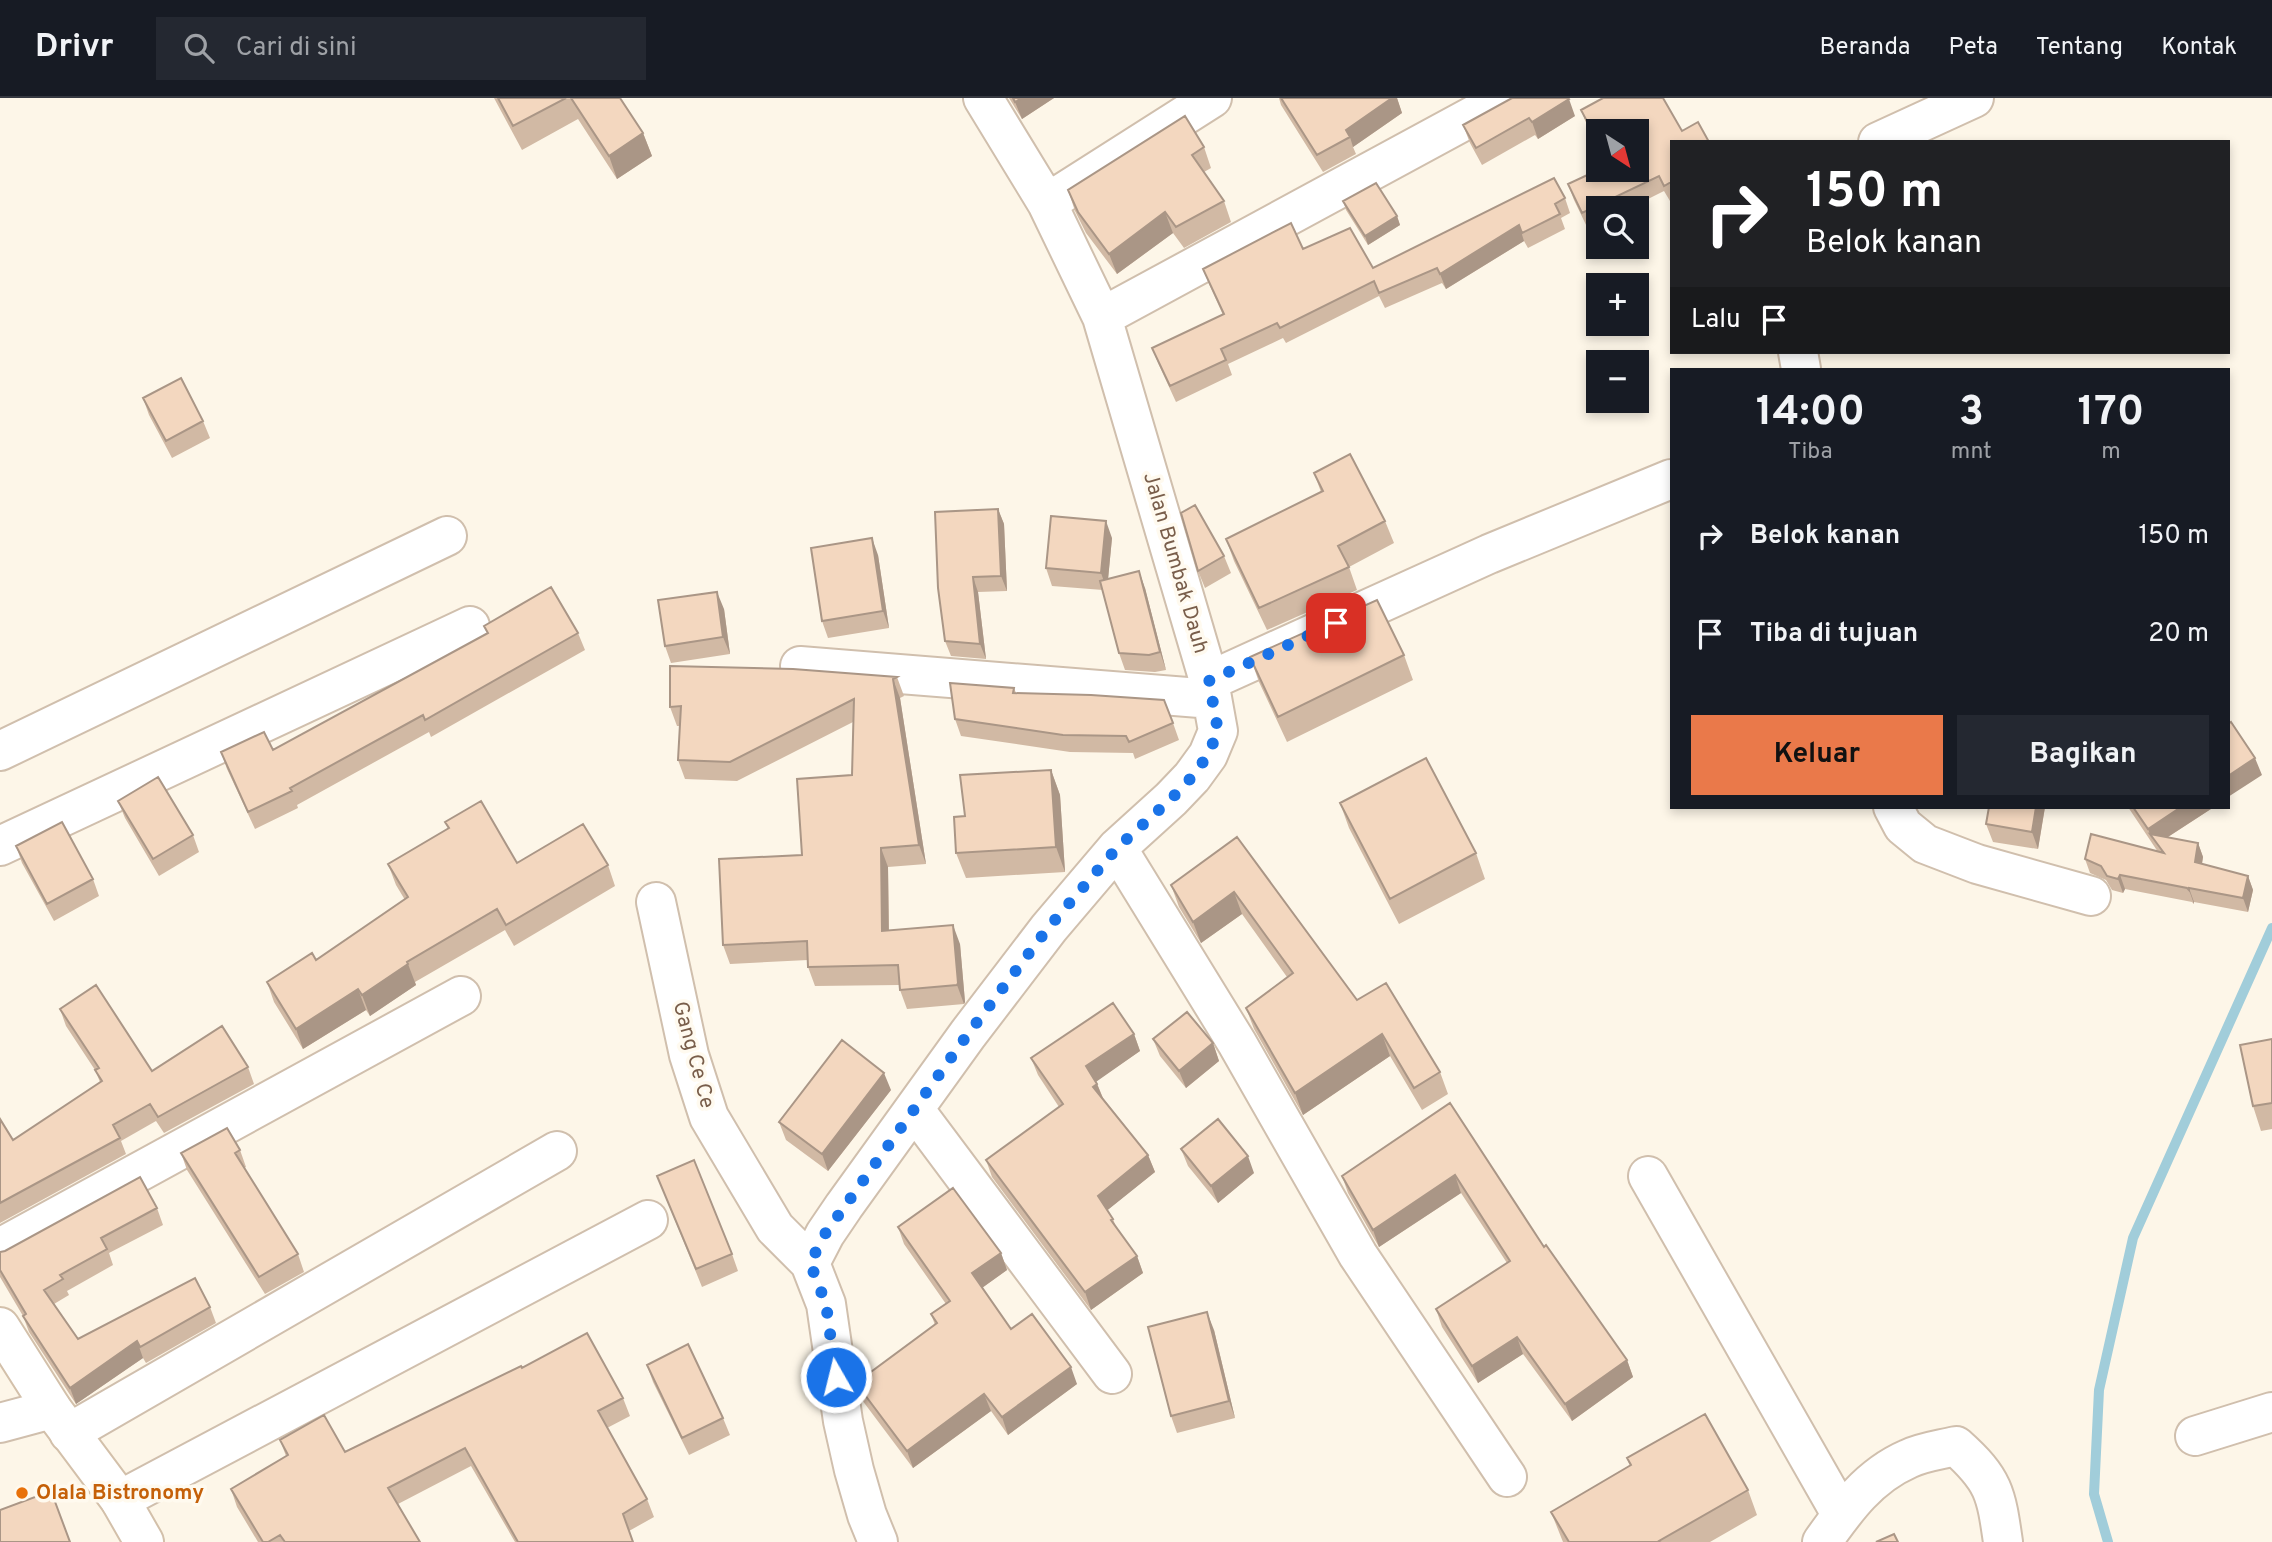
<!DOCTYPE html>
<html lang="id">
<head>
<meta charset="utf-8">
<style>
  body { margin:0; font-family:Overpass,sans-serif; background:#242831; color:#f1f3f6; height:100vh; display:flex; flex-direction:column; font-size:26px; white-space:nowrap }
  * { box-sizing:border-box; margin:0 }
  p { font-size:23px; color:#9ea1a6 }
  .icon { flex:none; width:38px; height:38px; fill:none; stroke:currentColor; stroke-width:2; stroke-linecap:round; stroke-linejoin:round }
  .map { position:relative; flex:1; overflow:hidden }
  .drawer { position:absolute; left:1670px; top:270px; width:560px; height:441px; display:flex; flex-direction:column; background:#171b24; border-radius:0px; box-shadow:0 4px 10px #0003 }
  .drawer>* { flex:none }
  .hud { position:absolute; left:1670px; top:42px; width:560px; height:214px; border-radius:0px; box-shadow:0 4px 10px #0003; background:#202124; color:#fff; overflow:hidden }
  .needle { width:46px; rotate:144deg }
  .fabs { position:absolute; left:1586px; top:21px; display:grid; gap:14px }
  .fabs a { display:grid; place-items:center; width:63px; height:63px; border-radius:0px; background:#171b24; box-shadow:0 4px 10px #0003; font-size:35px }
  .pin { position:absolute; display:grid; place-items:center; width:60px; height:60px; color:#fff; margin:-30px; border-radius:14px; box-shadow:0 4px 10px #0006 }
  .me { position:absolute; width:77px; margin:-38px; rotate:352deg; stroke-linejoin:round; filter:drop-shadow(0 0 5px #0008) }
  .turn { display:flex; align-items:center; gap:24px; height:147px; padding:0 21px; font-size:32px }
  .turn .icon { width:91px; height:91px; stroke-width:2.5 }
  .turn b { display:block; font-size:49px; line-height:60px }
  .then { display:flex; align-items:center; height:66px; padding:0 21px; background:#0003; gap:14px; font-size:26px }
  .eta { display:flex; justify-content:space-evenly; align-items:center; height:119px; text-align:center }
  .eta b { font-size:42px; font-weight:700; line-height:49px }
  .cta { display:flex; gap:14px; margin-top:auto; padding:14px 21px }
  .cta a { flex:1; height:80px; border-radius:0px; background:#ea794a; color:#111; font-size:28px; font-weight:700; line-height:80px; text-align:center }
  .cta a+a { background:#242831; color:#f1f3f6 }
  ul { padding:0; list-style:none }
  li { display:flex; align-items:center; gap:21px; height:98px; padding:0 21px }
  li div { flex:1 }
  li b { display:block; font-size:26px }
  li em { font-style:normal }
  header { display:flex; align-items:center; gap:42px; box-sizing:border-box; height:98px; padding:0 35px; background:#171b24; border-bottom:2px solid #363941 }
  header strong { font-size:33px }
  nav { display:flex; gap:38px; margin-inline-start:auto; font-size:24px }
  .search { width:490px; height:63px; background:#242831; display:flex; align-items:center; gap:18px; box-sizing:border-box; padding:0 24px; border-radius:0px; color:#9ea1a6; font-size:26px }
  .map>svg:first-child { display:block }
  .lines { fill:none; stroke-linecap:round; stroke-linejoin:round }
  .stream { stroke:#a1cdda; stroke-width:10 }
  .street-casing { stroke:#d0bfad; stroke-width:42 }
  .secondary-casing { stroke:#d3c0aa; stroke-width:42 }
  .street { stroke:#fff; stroke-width:38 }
  .secondary { stroke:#fff; stroke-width:38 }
  .wall { fill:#d1b9a4 }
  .shaded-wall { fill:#aa9686 }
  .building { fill:#f3d7bf; stroke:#aa9686; stroke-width:2 }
  .route { stroke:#1a73e8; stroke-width:12; stroke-dasharray:0 21.6 }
  .food-dot { fill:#e8710a; stroke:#fffaef; stroke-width:2.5 }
  .labels { text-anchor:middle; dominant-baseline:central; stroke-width:7; stroke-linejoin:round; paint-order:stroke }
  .street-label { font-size:21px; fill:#795e4b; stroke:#fffaef }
  .food-label { font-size:21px; font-weight:bold; fill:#c56008; stroke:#fffaef; text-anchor:start }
</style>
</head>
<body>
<header>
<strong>Drivr</strong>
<div class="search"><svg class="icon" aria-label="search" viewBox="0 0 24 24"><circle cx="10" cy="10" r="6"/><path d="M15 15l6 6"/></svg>Cari di sini</div>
<nav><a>Beranda</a><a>Peta</a><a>Tentang</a><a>Kontak</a></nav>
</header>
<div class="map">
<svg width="2272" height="1444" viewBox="0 0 2272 1444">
  <rect width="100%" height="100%" fill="#fdf6e8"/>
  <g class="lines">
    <!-- stream -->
    <path class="stream" d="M2108,1444L2094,1396L2099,1292L2133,1140L2272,830"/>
    <!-- street casing -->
    <g class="street-casing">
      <path id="street" d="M1878,44L1974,0
        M1047,105L1212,0
        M1102,219L1506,0
        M1798,254L1801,271
        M800,568L1212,601
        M1209,583L1489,456L1671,381
        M0,653L447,438
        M1893,709L1903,728L1925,746L1977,766L2091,798
        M0,748L470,528
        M1117,750L1237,945L1358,1157L1507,1379
        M656,804L689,957L709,1019L775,1130L810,1165
        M914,1011L1112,1276
        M1648,1078L1841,1416
        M0,1150L461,898
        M0,1325L52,1311
        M69,1335L557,1053
        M2195,1338L2272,1314
        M120,1402L648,1122
        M878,1444L867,1417L854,1372L843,1323L826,1206L810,1165L825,1136L844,1108L968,936L1049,830L1117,750L1171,701L1192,679L1208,657L1218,633L1209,583L1102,219L1047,105L983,0
        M1822,1444C1846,1410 1869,1378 1908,1361C1922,1354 1940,1352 1956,1348C1994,1382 1996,1395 2003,1444"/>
    </g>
    <!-- secondary casing -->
    <g class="secondary-casing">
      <path id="secondary" d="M0,1229L52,1311L120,1402L144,1444"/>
    </g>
    <!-- street -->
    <use href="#street" class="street"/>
    <!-- secondary -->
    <use href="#secondary" class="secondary"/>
  </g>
  <!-- wall -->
  <path class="wall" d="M494,0H620L643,35L652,58L617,81L578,21L522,52Z
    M1009,0H1054L1022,21Z
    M1279,0H1397L1402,15L1353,49L1356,56L1323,74L1281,7Z
    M1510,2L1575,18L1538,41L1535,37L1482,67L1470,45L1463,27Z
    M1581,12L1671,44V102L1670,103L1664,93L1630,110H1598V126L1588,131L1574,102L1568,86L1636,72L1598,33V49L1587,27Z
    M1204,49L1211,70L1204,74L1224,103L1231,124L1184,150L1173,135L1117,176L1086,135L1075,113L1068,92Z
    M1565,100L1570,115L1561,120L1565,131L1528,150L1524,143L1446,191L1442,185L1385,210L1379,198L1286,245L1283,240L1228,266L1232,277L1176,304L1158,265L1152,250L1223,217L1209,186L1203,171L1303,151L1373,170Z
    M1343,103L1397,118L1400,127L1368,147L1346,112Z
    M143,300L203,323L210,340L172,360L149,317Z
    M1314,375L1385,423L1394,445L1349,469L1357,492L1267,532L1234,463L1226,441L1321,394Z
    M998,411L1004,426L1007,493L978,494L986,561L951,558L945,543Z
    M1112,440L1108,481L1145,490L1166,572L1155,574L1125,572L1119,555L1103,492L1052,488L1046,470Z
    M878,457L889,530L828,540L822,523Z
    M1224,458L1231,475L1205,490L1198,473Z
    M724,511L730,556L671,565L665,548Z
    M484,528L578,535L585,552L431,639L429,634L297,707L298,710L255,731L227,671L221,654L273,652L487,536Z
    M1404,557L1413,582L1287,644L1259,584L1250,559Z
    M897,579L904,598L900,600L926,766L888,769L889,833L960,846L965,904L964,906L907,911L900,892L899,887L815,888L808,869V862L730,866L723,847L802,757L852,677L853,624L737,683L685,681L678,662L680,628H677L670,609Z
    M1014,590L1016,595L1173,625L1179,642L1135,661L1133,655L1070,654L961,638L955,621Z
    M1051,672L1060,697L1065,774L966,780L956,755L965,718Z
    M118,703L193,737L199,754L159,778L125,720Z
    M1340,705L1476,755L1485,781L1399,826L1349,730Z
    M1989,709H2045L2038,751L1993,744L1986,726Z
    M2128,709H2214L2168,739L2198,745L2203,759L2202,766L2248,778L2253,792L2248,814L2194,804V806L2192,804L2125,791L2123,795L2112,792L2106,782L2090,775L2085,761L2158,754Z
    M445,724L517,765L608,767L615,788L514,848L505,832L415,884L416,887L370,918L366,912L303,951L274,904L267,884L316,862L405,802L396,787L388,766L448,731Z
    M1237,739L1357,902L1440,974L1448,996L1422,1012L1390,958L1303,1017L1254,931L1246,910L1287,879L1242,816L1201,845L1179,809L1171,787Z
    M16,748L93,781L99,798L54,823L22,765Z
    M60,911L152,973L248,969L254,986L164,1035L156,1023L121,1043L126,1056L0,1125V1021L13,1042L100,984L95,972L66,928Z
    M1134,936L1140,953L1096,983L1103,1000L1148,1057L1155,1074L1107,1112L1113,1121L1116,1129L1137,1158L1143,1175L1091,1212L992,1079L986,1062L1059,1009L1038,977L1031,960Z
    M1153,941L1213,945L1219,963L1186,990L1160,958Z
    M2272,941V1031L2261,1033L2253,1008Z
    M891,992L828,1073L786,1042L779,1024Z
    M1450,1005L1544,1149L1627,1262L1633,1279L1572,1323L1523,1256L1478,1285L1442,1229L1436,1211L1507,1165L1461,1095L1379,1149L1348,1095L1342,1078Z
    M1181,1051L1254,1075L1218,1105L1188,1068Z
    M240,1052L246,1069L244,1070L298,1156L304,1174L265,1196L187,1072L181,1055Z
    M657,1078L732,1156L738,1173L702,1189Z
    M157,1110L163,1127L109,1155L113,1167L67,1193L69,1197L54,1206L78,1241L210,1209L216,1225L146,1265L143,1260L76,1306L29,1234L23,1218L0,1179V1154Z
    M898,1129L1001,1155L1007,1172L982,1190L1011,1231L1077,1286L1008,1337L991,1313L913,1370L862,1302L856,1285L935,1227L931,1216L946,1206L904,1146Z
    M1214,1232L1235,1320L1177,1335L1171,1318Z
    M647,1267L723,1320L730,1337L689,1357L653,1284Z
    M522,1270L623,1300L630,1318L607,1330L647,1401L654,1419L629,1433L633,1444H515L471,1368L398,1406L420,1444H258L237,1409L231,1391L286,1358L280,1342L345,1354Z
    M1627,1360L1748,1392L1757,1417L1710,1444H1563L1551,1414L1630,1368Z"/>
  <!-- shaded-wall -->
  <path class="shaded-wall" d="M1022,0H1054L1022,21L1015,4Z
    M1392,0H1397L1402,15L1353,49L1350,39L1346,32Z
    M1569,1L1575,18L1538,41L1532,24Z
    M643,35L652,58L617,81L609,58Z
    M1165,114L1173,135L1117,176L1109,156Z
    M1397,118L1400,127L1368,147L1365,138Z
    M1519,127L1524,143L1446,191L1440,176Z
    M998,411L1004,426L1007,493L1001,478Z
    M1106,423L1112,440L1107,492L1101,475Z
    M872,440L878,457L889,530L883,513Z
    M1139,473L1145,490L1166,572L1160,554Z
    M973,479L978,494L986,561L980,546Z
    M717,494L724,511L730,556L723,539Z
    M893,581L900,600L926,766L919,747Z
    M2255,660L2262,677L2228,699V678Z
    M1051,672L1060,697L1065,774L1056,749Z
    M2036,709H2045L2038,751L2032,734Z
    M2181,709H2214L2157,746L2150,736L2154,748L2148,731Z
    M2198,745L2203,759L2200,777L2195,764Z
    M881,750L888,769L889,852L882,833Z
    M2120,777L2125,791L2123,795L2118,781Z
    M2248,778L2253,792L2248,814L2243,800Z
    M2189,790L2194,804V806L2189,792Z
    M1234,794L1242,816L1201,845L1193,824Z
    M953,827L960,846L965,904L964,906L957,887Z
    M408,866L416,887L370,918L362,897Z
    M358,891L366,912L303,951L296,931Z
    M1134,936L1140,953L1093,986L1086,968Z
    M1382,936L1390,958L1303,1017L1295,995Z
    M1213,945L1219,963L1186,990L1179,973Z
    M884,975L891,992L828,1073L822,1056Z
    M1097,986L1104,1003L1093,989Z
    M1148,1057L1155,1074L1104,1115L1098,1098Z
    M1248,1058L1254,1075L1218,1105L1211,1088Z
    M1455,1077L1461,1095L1379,1149L1373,1132Z
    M1001,1155L1007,1172L979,1192L972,1175Z
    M1137,1158L1143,1175L1091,1212L1085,1194Z
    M1207,1214L1214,1232L1235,1320L1229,1303Z
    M1517,1239L1523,1256L1478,1285L1472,1268Z
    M137,1243L143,1260L76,1306L70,1290Z
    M1627,1262L1633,1279L1572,1323L1565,1306Z
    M1071,1269L1077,1286L1008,1337L1002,1319Z
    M984,1296L991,1313L913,1370L907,1353Z"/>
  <!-- building -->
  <path class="building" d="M498,0H566L513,28Z
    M571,0H620L643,35L609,58Z
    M1013,0H1022L1015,4Z
    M1281,0H1392L1346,32L1350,39L1317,57Z
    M1512,0H1568L1569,1L1532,24L1529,20L1476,50L1463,27Z
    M1603,0H1663L1682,33L1698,24L1709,44H1671V84L1664,88L1659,78L1582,115L1568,86L1598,72H1636V33H1598V44L1581,12Z
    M1185,18L1204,49L1192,57L1224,103L1176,129L1165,114L1109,156L1078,114L1068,92Z
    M1554,80L1565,100L1555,106L1560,116L1522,135L1519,127L1440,176L1437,170L1379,195L1374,183L1280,230L1277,225L1221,251L1226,262L1170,288L1152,250L1224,216L1203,171L1291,125L1303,151L1350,130L1373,170Z
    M1376,85L1397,118L1365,138L1343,103Z
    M181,280L203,323L166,343L143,300Z
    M1350,356L1385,423L1338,448L1349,469L1259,510L1226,441L1323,393L1314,375Z
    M1195,407L1224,458L1198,473L1181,415Z
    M998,411L1001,478L973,479L980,546L945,543L938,490L935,414Z
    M1051,418L1106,423L1101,475L1046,470Z
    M872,440L883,513L822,523L811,450Z
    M1139,473L1160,554L1149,557L1119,555L1100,483Z
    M551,489L578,535L425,622L423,617L290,690L292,693L248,714L221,654L264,634L273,652L488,535L484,528Z
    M717,494L723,539L665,548L658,502Z
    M1377,502L1404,557L1278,619L1250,559Z
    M670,568L793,571L897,579L893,581L919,747L881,750L882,833L953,827L958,885L957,887L900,892L898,867L808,869L807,843L723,847L719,761L802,757L797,681L852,677L854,601L730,664L678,662L681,608L670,609Z
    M950,585L1014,590L1013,595L1091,597L1164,602L1173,625L1129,644L1126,638L1063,637L955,621Z
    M2231,624L2255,660L2228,678V626Z
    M1426,660L1476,755L1390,801L1340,705Z
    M1051,672L1056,749L956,755L954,719L965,718L960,677Z
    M158,679L193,737L153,761L118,703Z
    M481,703L517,765L583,726L608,767L506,827L497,811L407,864L408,866L362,897L358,891L296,931L267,884L312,855L316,862L408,799L388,766L449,730L445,724Z
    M1989,709H2036L2032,734L1986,726Z
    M2133,709H2181L2148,731Z
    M62,724L93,781L47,806L16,748Z
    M2091,736L2164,755L2150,736L2198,745L2195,764L2248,778L2243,800L2189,790V792L2187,790L2120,777L2118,781L2107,778L2101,768L2085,761Z
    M1237,739L1357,902L1386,885L1440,974L1414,990L1382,936L1295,995L1246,910L1293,875L1234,794L1193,824L1171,787Z
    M96,887L152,973L222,928L248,969L158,1019L150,1006L113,1027L120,1040L0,1105V1021L13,1042L102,983L95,972L99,970L60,911Z
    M1113,905L1134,936L1086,968L1097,986L1093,989L1148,1057L1098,1098L1113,1121L1111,1122L1137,1158L1085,1194L986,1062L1063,1006L1031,960Z
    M1187,914L1213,945L1179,973L1153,941Z
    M2272,941V1005L2253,1008L2240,947Z
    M842,942L884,975L822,1056L779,1024Z
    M1450,1005L1544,1149L1546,1147L1627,1262L1565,1306L1517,1239L1472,1268L1436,1211L1510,1163L1455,1077L1373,1132L1342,1078Z
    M1218,1021L1248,1058L1211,1088L1181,1051Z
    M227,1030L240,1052L235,1055L298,1156L259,1179L181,1055Z
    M694,1062L732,1156L696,1171L657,1078Z
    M140,1079L157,1110L101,1140L107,1151L60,1177L63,1181L44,1192L78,1241L195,1180L210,1209L140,1249L137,1243L70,1290L23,1218L26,1216L0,1172V1154L5,1153Z
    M953,1090L1001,1155L972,1175L1011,1231L1032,1216L1071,1269L1002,1319L984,1296L907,1353L856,1285L937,1225L931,1216L950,1203L898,1129Z
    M1207,1214L1229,1303L1171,1318L1148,1229Z
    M587,1235L623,1300L598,1313L647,1401L623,1416L633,1444H518L465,1350L388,1390L420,1444H285L280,1437L268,1444H263L231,1391L288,1357L280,1342L324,1317L345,1354L521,1268L522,1270Z
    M688,1246L723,1320L682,1340L647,1267Z
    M1705,1316L1748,1392L1659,1443L1660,1444H1569L1551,1414L1631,1367L1627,1360Z
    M51,1393L70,1444H0V1412Z
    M1894,1436L1898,1444H1876Z"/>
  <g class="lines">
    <!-- route -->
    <path class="route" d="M836,1279L826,1206L810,1165L825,1136L968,936L1048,830L1117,750L1171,701L1192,679L1208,657L1218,633L1209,583L1336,525"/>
  </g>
  <!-- markers -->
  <circle class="food-dot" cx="22" cy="1395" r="7"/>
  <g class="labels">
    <!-- street labels -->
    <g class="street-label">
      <text transform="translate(1175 465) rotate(74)">Jalan Bumbak Dauh</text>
      <text transform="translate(693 957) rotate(75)">Gang Ce Ce</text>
    </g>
    <!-- food labels -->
    <g class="food-label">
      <text x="36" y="1395">Olala Bistronomy</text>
    </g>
  </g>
</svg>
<div class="fabs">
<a><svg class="needle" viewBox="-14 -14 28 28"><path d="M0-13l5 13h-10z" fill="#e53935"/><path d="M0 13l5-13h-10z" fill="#9ea1a6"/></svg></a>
<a><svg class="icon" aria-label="search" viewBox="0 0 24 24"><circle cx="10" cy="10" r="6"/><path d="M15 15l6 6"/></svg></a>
<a>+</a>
<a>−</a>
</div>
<div class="pin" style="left:1336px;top:525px;background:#d93025"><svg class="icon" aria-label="arrive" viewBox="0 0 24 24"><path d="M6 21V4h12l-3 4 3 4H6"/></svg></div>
<svg class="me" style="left:836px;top:1279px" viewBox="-20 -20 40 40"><circle r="17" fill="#1a73e8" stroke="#fff" stroke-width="3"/><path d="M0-11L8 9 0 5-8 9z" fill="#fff"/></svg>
<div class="hud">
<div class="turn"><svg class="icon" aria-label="right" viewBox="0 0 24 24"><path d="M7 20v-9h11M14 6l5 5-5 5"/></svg><div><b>150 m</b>Belok kanan</div></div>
<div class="then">Lalu<svg class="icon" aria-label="arrive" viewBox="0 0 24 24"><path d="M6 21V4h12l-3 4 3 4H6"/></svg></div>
</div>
<section class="drawer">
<div class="eta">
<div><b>14:00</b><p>Tiba</p></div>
<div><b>3</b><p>mnt</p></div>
<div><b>170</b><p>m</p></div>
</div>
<ul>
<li><svg class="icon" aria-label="right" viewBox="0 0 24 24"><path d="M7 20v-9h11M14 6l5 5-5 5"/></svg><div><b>Belok kanan</b></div><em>150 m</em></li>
<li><svg class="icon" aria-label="arrive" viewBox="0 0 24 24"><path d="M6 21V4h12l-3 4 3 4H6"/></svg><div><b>Tiba di tujuan</b></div><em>20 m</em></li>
</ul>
<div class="cta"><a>Keluar</a><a>Bagikan</a></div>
</section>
</div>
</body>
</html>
